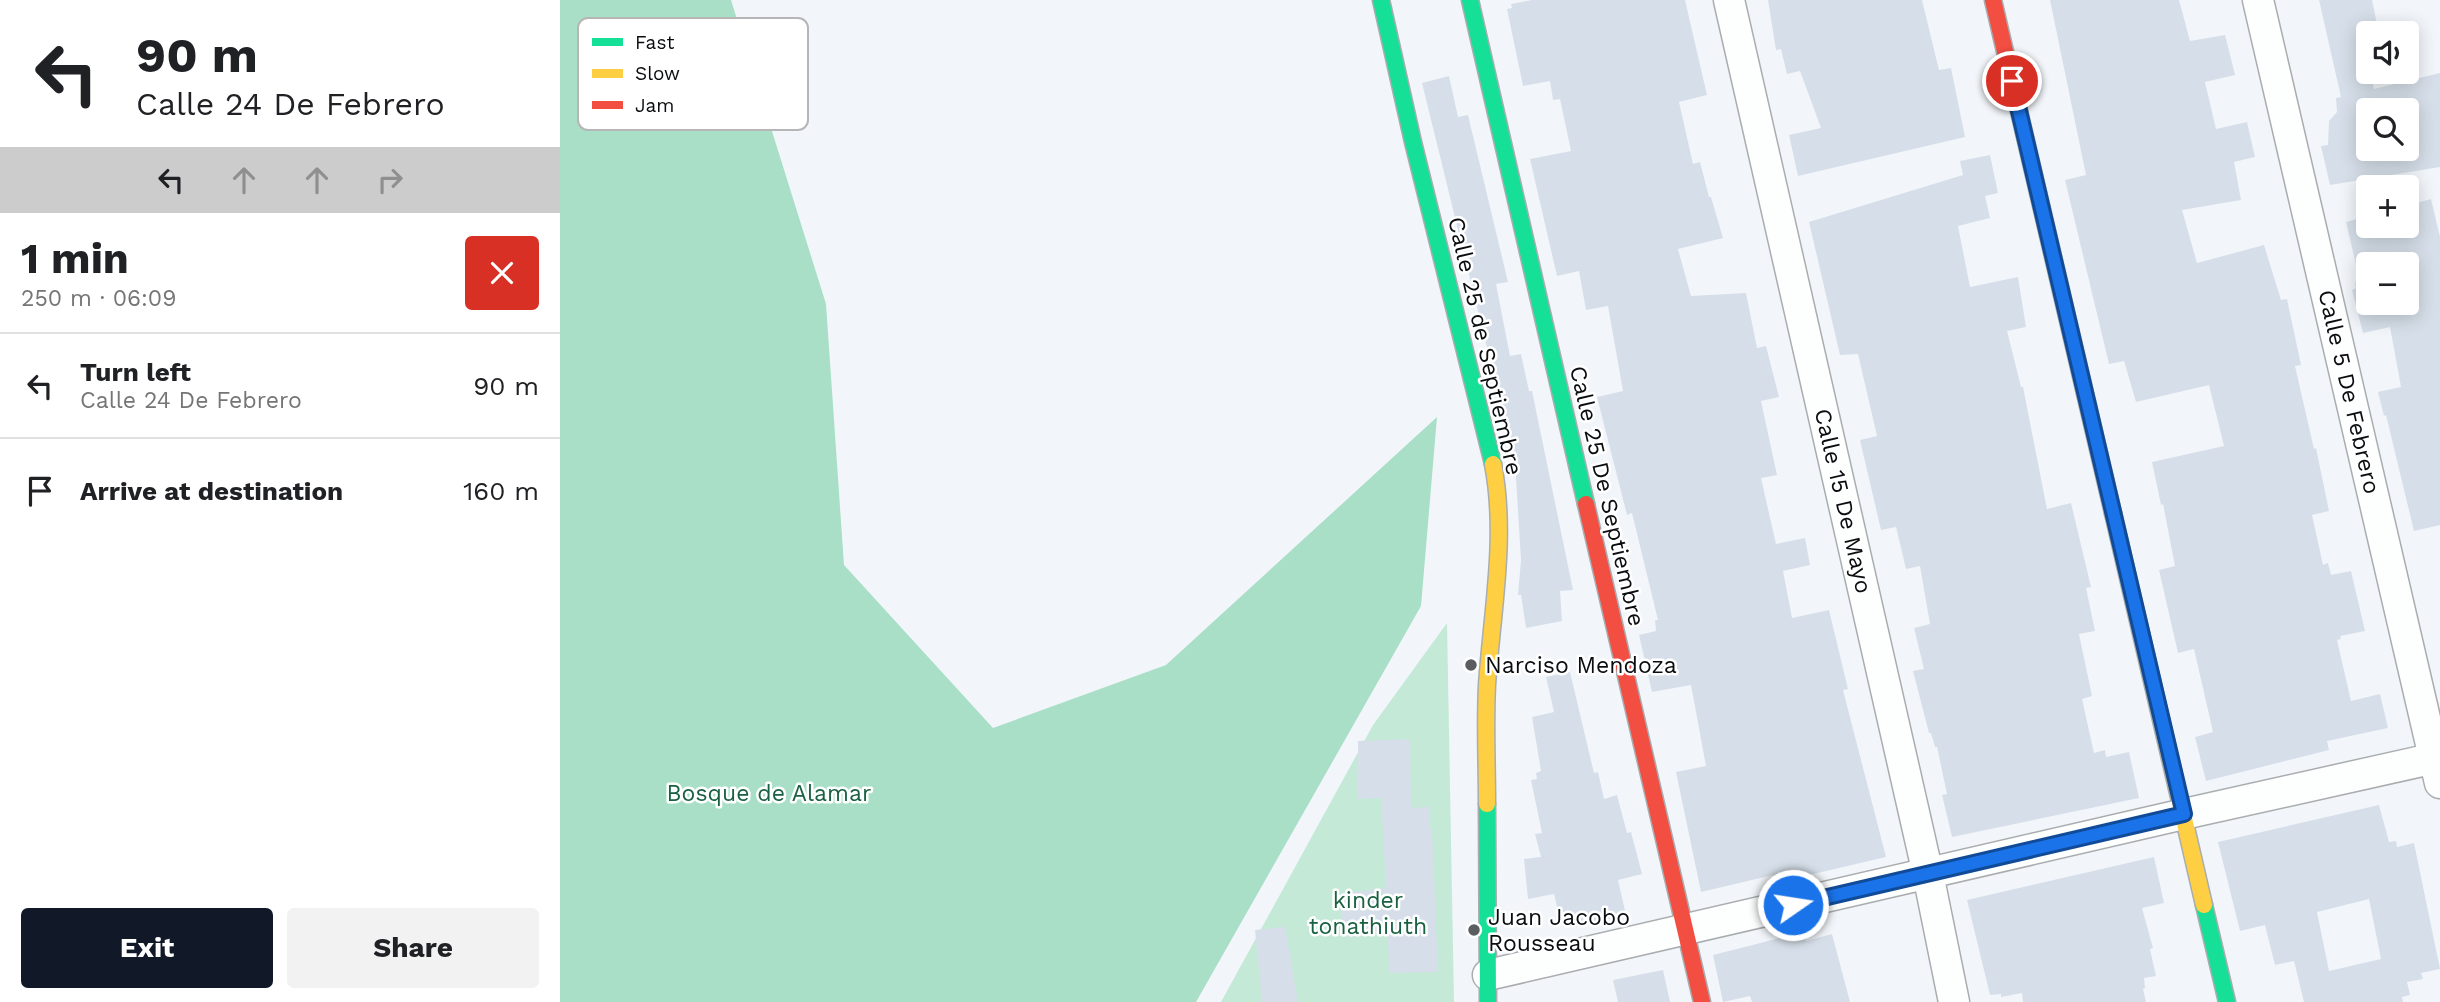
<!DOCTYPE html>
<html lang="en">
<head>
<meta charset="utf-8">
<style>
  body { margin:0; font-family:"Work Sans",sans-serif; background:#f2f2f2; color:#202124; height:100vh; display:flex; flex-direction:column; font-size:26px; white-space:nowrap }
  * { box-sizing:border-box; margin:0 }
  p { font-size:23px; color:#757577 }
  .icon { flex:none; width:38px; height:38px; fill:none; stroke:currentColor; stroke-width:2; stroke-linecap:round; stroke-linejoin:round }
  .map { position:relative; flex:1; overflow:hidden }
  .side { display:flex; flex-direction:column; background:#fff; width:560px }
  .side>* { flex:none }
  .banner { background:#fff; color:#202124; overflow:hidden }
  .buttons { position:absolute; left:1796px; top:21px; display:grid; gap:14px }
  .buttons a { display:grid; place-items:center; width:63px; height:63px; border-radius:7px; background:#fff; box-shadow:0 4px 18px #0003; font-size:35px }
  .pin { position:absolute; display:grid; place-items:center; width:60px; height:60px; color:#fff; margin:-30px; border:4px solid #fff; border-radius:50%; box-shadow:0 2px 7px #0007 }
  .me { position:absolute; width:77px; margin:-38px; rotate:77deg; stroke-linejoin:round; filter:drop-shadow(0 0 5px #0008) }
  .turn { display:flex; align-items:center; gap:24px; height:147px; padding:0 21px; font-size:32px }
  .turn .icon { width:91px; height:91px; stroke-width:2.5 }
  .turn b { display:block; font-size:49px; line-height:60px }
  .lanes { display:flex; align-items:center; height:66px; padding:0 21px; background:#0003; justify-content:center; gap:35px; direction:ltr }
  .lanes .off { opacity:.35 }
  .round { display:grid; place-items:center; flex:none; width:74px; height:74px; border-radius:7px; background:#f2f2f2 }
  .overview { display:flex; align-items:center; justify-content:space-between; height:119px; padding:0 21px }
  h1 { font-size:42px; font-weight:700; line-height:52px }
  .primary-button { display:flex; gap:14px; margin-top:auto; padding:14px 21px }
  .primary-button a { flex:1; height:80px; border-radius:7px; background:#111827; color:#fff; font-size:28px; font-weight:700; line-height:80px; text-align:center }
  .primary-button a+a { background:#f2f2f2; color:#202124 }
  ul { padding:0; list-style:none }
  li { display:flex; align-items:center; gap:21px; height:105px; padding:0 21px; border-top:2px solid #e0e0e0 }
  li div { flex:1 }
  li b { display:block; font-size:26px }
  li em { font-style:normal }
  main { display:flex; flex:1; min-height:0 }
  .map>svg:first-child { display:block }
  .green { fill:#c4e9d7 }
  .forest { fill:#a9dfc7 }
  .building { fill:#d6dfe9; fill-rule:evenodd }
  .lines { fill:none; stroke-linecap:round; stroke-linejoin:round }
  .street-casing { stroke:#aaadaf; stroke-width:33 }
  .fast-casing { stroke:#aaadaf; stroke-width:19 }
  .slow-casing { stroke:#aaadaf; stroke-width:19 }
  .jam-casing { stroke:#aaadaf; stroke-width:19 }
  .street { stroke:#fdfefe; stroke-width:30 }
  .fast { stroke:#16e098; stroke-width:16 }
  .slow { stroke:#ffcf43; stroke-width:16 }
  .jam { stroke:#f24e42; stroke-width:16 }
  .route-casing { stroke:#114b97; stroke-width:18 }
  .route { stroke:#1a73e8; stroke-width:12 }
  .poi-dot { fill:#5b5e61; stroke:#fff; stroke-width:2.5 }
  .labels { text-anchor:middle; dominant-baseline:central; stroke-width:5; stroke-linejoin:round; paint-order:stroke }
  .street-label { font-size:23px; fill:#0a0c0f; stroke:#fff }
  .poi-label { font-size:23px; fill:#0a0c0f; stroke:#fff; text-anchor:start }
  .park-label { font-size:23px; fill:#1a6142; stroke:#fff }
  .key { fill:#fff; stroke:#b6b6b7; stroke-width:2 }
  .key-label { font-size:19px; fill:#0a0c0f }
</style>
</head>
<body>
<main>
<section class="side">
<div class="banner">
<div class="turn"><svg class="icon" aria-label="left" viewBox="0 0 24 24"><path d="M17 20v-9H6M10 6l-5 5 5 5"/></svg><div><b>90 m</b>Calle 24 De Febrero</div></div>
<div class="lanes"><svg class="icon" aria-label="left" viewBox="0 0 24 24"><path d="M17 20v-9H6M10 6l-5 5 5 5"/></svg><svg class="icon off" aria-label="ahead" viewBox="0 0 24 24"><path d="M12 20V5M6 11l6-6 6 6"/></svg><svg class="icon off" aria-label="ahead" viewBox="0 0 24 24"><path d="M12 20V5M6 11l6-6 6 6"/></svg><svg class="icon off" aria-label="right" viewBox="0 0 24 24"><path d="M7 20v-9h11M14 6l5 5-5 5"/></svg></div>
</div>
<div class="overview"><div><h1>1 min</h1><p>250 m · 06:09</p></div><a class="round" style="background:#d93025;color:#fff"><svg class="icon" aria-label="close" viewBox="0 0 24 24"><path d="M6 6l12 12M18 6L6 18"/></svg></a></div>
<ul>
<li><svg class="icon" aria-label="left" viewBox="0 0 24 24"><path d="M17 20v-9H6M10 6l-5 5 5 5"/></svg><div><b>Turn left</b><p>Calle 24 De Febrero</p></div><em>90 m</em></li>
<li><svg class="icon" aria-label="arrive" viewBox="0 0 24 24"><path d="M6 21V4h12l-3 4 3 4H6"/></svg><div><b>Arrive at destination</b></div><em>160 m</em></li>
</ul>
<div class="primary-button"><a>Exit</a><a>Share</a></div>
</section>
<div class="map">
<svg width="1880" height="1002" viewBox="0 0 1880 1002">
  <rect width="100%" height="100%" fill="#f2f6fa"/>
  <!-- green -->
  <path class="green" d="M887,623L894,1002H661L813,725Z"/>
  <!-- forest -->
  <path class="forest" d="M0,0H171L266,304L284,565L433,728L606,665L877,417L861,606L636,1002H0Z"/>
  <!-- building -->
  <path class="building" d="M972,0H1125L1147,95L1119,102L1133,164L1140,162L1149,197H1151L1163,238L1118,249L1131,296L1186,293L1197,348L1206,346L1219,397L1201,401L1217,475L1201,478L1216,544L1245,538L1250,565L1223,571L1232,618L1269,610L1288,689L1283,690L1326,857L1215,883L1213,875L1141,892L1116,772L1146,766L1131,685L1092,692L1079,635L1096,631L1095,620H1098L1072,513L1067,515L1037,397L1063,391L1048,306L1026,310L1019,271L997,276L970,159L1011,151L1000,99L993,100L990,81L963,86L947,9L952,8L951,4Z
    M1208,0H1362L1379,70L1391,68L1405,137L1238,176L1229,135L1261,128L1240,71L1227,74L1221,49L1216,50Z
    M1490,0H1619L1630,41L1665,35L1675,75L1645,82L1656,129L1687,122L1695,157L1674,162L1681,200L1622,210L1637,263L1704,245L1721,300L1727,299L1741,365L1735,366L1754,449L1756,448L1769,511L1752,515L1763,565L1768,563L1771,575L1791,571L1805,631L1780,636L1781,639L1777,640L1791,701L1820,694L1828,728L1767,741L1769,750L1646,781L1635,737L1653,732L1634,649L1618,653L1599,570L1615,566L1603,504L1601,505L1592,462L1664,446L1649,385L1576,402L1564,361L1549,364L1505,180L1526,175Z
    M1759,0H1812L1819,33H1808V72H1810L1814,89L1880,73V167L1770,185L1761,146L1768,145L1769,121L1777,112L1776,98L1781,97ZM1808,110H1846V149H1808Z
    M889,76L898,117L908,115L930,207L948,282L936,284L950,356L961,354L969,391H972L1013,590L1000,591L1002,621L966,628L961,595H958L961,560L955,462L862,83Z
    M1430,155L1438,193L1425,196L1430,218L1398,226L1410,287L1458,277L1466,327L1447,331L1461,387H1463L1487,509L1511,503L1531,587L1526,588L1535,631L1519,634L1532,696L1522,699L1534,753L1545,750L1546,757L1569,752L1579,798L1392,837L1382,795L1387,794L1377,747H1375L1371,733H1369L1353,671L1364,669L1354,628L1370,624L1360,566L1346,569L1336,527L1321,530L1300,440L1317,436L1298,354L1280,355L1249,222L1403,175L1400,161Z
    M1871,199L1880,237V525L1854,531L1826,415L1824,416L1818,392L1841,387L1830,327L1803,333L1792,290L1796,288L1795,283L1800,282L1786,222L1808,216V226H1846V206ZM1808,264H1846V303H1808Z
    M1010,672L1034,773L1038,772L1044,799L1057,795L1067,833L1071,832L1082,874L1058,880L1066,915L1016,927L1014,916L1000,920L994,894L968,899L964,859L981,857L975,834L982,833L971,780L977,779L976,773L981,771L972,717L994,712L986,677Z
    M850,739L851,808L869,807L870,829H872L878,972L829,973L828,932L784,937L779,894L826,888L821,798L798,799V741Z
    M1819,805L1829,842L1836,841L1837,847L1854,843L1880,969L1861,973L1863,979L1847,982L1850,995L1842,997L1843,1002H1744L1734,961L1715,965L1705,925L1680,931L1658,842ZM1809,899L1821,959L1769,971L1757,912Z
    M1594,857L1604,903L1582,908L1593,948L1590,949L1596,976L1584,978L1585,988L1583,989L1586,1002H1463L1462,993L1441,997V994L1430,995L1407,900Z
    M725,927L738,1002H702L695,930Z
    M1244,932L1246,941L1272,934L1290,1002H1192L1190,996L1163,1002L1153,955Z
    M1103,970L1110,1002H1058L1053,980Z"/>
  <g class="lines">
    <!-- street casing -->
    <g class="street-casing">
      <path id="street" d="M1169,0L1368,874L1394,1002
        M1698,0L1880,783
        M928,975L1624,814L1880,757"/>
    </g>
    <!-- fast casing -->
    <g class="fast-casing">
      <path id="fast" d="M821,0L853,142L933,464
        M910,0L1026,504
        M927,804L928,1002
        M1644,905L1667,1002"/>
    </g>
    <!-- slow casing -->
    <g class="slow-casing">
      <path id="slow" d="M1553,513L1644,905
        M927,804C927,764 925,724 927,685C932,611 947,537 933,464"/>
    </g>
    <!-- jam casing -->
    <g class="jam-casing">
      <path id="jam" d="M1433,0L1553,513
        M1026,504L1142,1002"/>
    </g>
    <!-- street -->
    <use href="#street" class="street"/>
    <!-- fast -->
    <use href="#fast" class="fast"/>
    <!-- slow -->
    <use href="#slow" class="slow"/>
    <!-- jam -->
    <use href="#jam" class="jam"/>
  </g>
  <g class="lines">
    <!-- route casing -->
    <g class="route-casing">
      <path id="route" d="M1233,905L1624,814L1452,81"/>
    </g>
    <!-- route -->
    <use href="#route" class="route"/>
  </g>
  <!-- markers -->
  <g class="poi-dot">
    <circle cx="911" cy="665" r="7"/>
    <circle cx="914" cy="930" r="7"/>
  </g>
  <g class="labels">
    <!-- street labels -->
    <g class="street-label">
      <text transform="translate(925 346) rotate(77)">Calle 25 de Septiembre</text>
      <text transform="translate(1789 392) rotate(77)">Calle 5 De Febrero</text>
      <text transform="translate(1047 496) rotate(77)">Calle 25 De Septiembre</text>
      <text transform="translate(1283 501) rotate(77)">Calle 15 De Mayo</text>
    </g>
    <!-- poi labels -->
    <g class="poi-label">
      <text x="925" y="665">Narciso Mendoza</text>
      <text x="928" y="917">Juan Jacobo<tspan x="928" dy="26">Rousseau</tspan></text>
    </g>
    <!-- park labels -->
    <g class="park-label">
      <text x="209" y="793">Bosque de Alamar</text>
      <text x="808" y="900">kinder<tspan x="808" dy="26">tonathiuth</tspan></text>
    </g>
  </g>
  <!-- legend -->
  <rect x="18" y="18" width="230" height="112" rx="10" class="key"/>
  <rect x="32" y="38" width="31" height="8" fill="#16e098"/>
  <rect x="32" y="69" width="31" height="9" fill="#ffcf43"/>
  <rect x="32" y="101" width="31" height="8" fill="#f24e42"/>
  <g class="key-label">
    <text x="75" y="49">Fast</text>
    <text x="75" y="80">Slow</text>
    <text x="75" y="112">Jam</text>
  </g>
</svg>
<div class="buttons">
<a><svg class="icon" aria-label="sound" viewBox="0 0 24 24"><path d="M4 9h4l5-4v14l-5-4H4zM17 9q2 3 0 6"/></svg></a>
<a><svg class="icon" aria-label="search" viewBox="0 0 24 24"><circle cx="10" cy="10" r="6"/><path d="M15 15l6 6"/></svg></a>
<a>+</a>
<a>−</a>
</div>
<div class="pin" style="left:1452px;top:81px;background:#d93025"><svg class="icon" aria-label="arrive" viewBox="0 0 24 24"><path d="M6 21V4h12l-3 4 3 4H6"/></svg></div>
<svg class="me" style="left:1233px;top:905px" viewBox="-20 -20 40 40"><circle r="17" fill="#1a73e8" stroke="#fff" stroke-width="3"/><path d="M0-11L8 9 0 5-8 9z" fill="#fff"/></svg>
</div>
</main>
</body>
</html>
